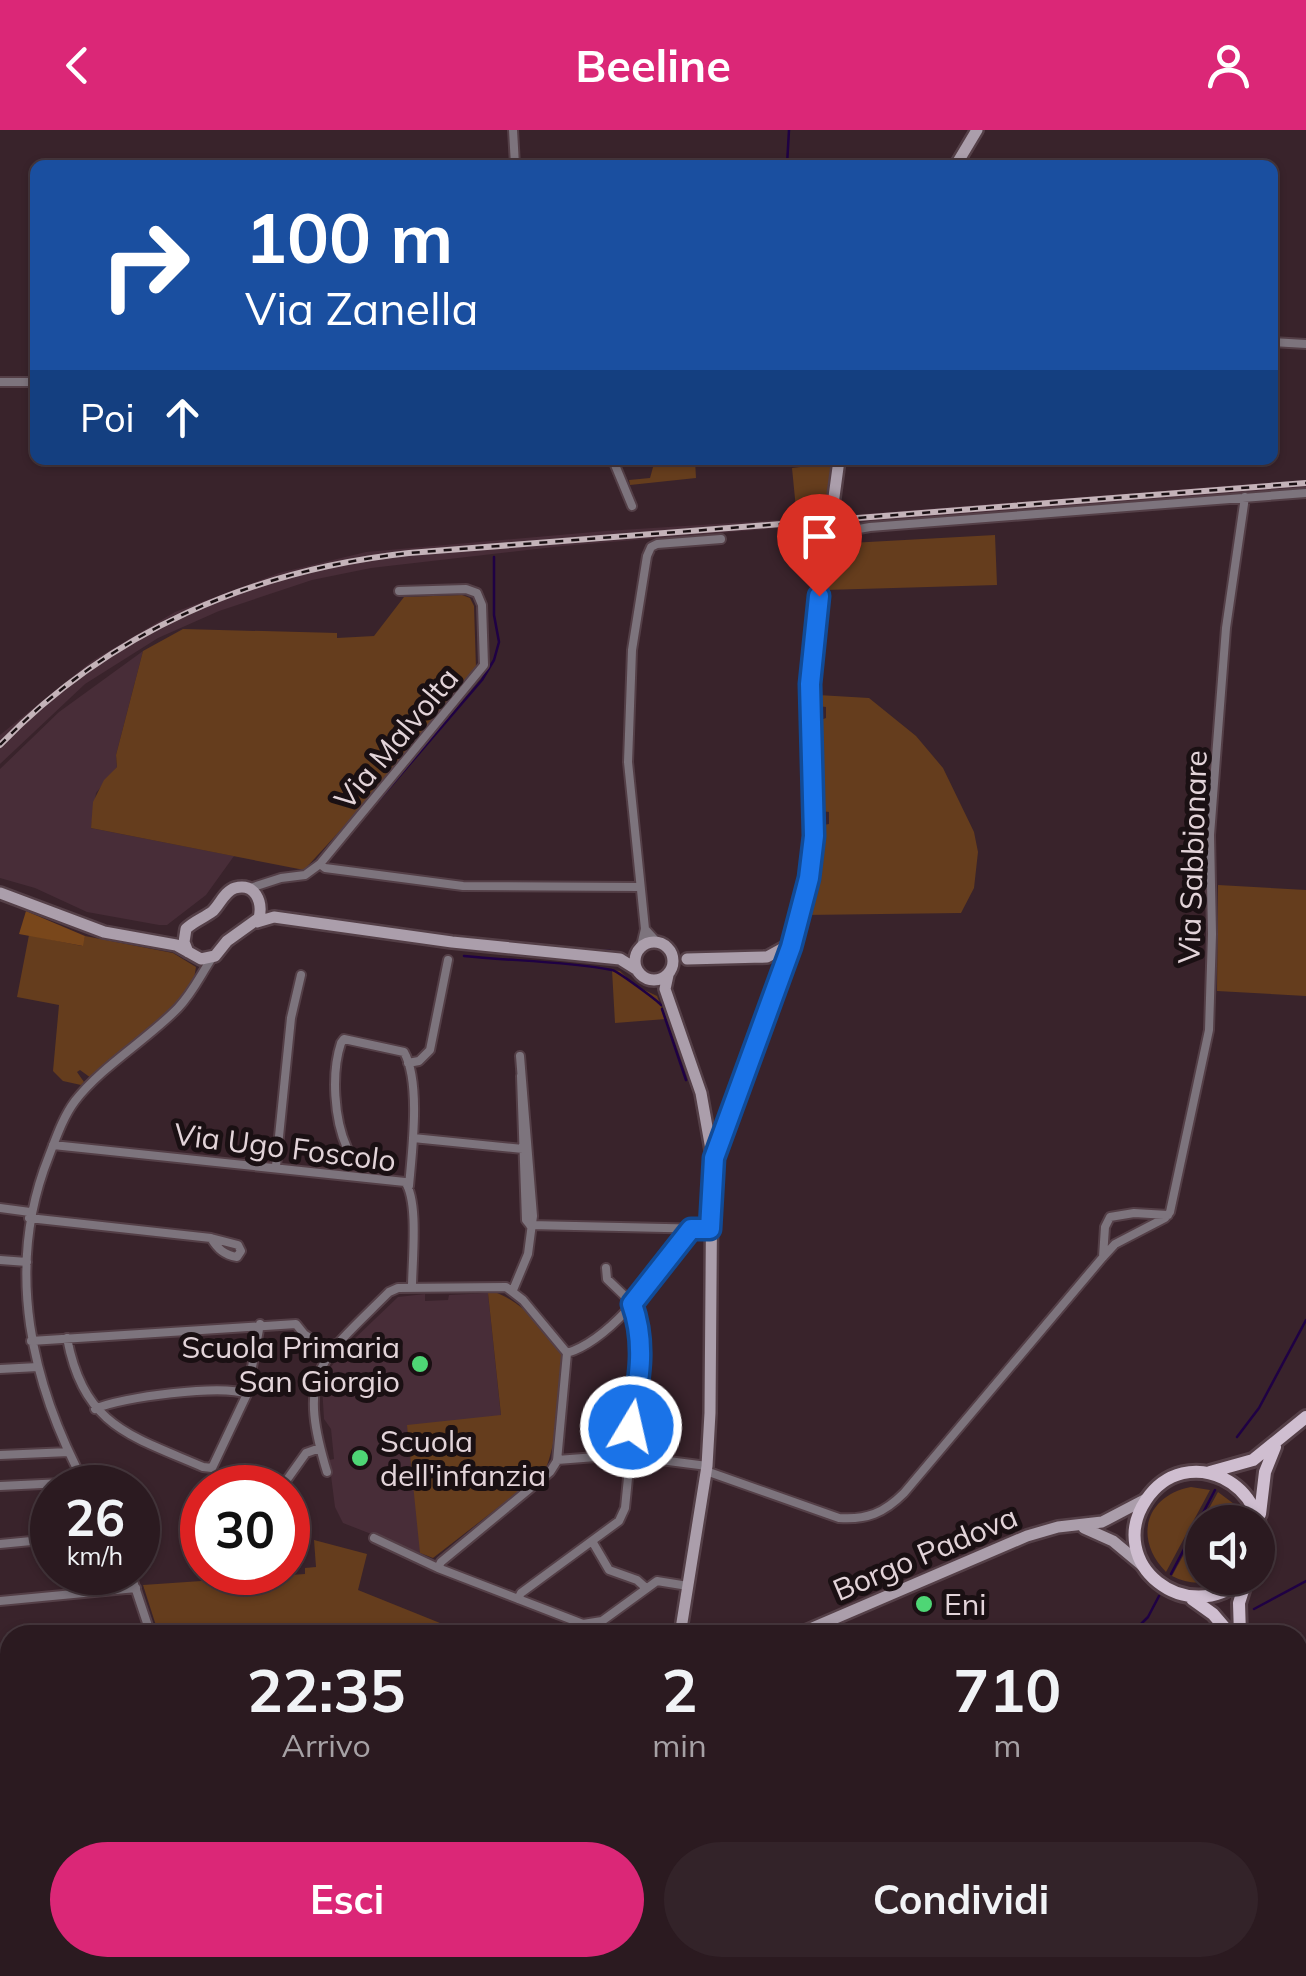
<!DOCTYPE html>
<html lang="it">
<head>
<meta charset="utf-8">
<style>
  body { margin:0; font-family:Mulish,sans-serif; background:#332329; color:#f1f3f6; height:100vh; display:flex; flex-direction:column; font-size:38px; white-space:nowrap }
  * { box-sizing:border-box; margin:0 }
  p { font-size:32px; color:#a6a1a5 }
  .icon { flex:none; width:55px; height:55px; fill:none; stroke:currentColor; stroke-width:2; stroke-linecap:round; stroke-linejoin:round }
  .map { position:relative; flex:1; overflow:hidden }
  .panel { position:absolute; left:0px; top:1495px; width:1308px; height:352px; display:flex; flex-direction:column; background:#2b1a20; border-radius:30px 30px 0 0; box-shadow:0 2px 8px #0004,0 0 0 2px #47383e }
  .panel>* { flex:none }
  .guide { position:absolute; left:30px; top:30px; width:1248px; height:305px; border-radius:15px; box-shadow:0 2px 8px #0004,0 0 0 2px #47383e; background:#1a4fa0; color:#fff; overflow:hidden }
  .controls { position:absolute; left:1185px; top:1375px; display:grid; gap:20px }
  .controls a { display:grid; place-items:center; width:90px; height:90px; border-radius:50%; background:#2b1a20; box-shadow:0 2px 8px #0004,0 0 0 2px #47383e; font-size:50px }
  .speed { position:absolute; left:30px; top:1335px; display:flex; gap:20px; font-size:50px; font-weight:700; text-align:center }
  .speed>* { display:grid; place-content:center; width:130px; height:130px; border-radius:50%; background:#2b1a20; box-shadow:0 2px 8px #0004,0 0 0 2px #47383e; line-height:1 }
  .speed small { font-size:25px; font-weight:400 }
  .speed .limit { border:15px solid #d22; background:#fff; color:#111 }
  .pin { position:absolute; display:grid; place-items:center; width:85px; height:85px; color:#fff; margin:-102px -42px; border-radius:50% 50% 50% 0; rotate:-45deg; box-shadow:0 0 10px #0007 }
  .pin .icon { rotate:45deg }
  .me { position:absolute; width:110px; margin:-55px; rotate:9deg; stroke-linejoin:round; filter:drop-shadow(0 0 8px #0008) }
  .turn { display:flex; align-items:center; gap:35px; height:210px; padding:0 50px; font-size:45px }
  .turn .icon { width:130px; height:130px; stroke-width:2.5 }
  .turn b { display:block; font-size:70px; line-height:85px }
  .then { display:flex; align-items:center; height:95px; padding:0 50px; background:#0003; gap:20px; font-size:38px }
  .eta { display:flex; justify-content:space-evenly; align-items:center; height:170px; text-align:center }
  .eta b { font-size:60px; font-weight:700; line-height:70px }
  .cta { display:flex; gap:20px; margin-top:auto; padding:20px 50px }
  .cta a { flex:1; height:115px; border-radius:60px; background:#db2777; color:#fff; font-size:40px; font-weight:700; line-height:115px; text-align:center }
  .cta a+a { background:#332329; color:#f1f3f6 }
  header { display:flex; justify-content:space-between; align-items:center; height:130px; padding:0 50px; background:#db2777; color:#fff; font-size:45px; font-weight:700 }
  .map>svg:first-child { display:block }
  .built { fill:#482d38 }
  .green { fill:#653d1d }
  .forest { fill:#79471b }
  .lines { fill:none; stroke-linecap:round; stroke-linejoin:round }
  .stream { stroke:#1f0144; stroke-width:2.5 }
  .street-casing { stroke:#543f47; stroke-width:12 }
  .secondary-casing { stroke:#543f47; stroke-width:16 }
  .primary-casing { stroke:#543f47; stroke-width:18 }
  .street { stroke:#7d747d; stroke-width:8 }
  .secondary { stroke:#ab9eab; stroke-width:11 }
  .primary { stroke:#cfbed0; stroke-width:12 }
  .rail-casing { stroke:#c4b3b9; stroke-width:6 }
  .rail { stroke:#1a1013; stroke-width:2.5; stroke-dasharray:8; stroke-linecap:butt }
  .route-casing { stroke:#114b97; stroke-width:25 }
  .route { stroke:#1a73e8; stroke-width:18 }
  .poi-dot { fill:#4ed675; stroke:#1a1013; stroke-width:4 }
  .labels { text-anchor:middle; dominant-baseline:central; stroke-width:10; stroke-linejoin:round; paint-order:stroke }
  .street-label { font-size:30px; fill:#e3d4d9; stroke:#1a1013 }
  .poi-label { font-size:30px; fill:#e3d4d9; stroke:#1a1013; text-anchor:start }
</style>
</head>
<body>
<header><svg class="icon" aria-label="back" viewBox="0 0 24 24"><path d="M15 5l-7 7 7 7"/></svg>Beeline<svg class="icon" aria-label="person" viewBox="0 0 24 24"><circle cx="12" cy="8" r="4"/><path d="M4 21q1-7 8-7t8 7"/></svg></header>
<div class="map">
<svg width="1306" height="1846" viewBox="0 0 1306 1846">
  <rect width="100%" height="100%" fill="#39232b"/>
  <!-- built -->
  <path class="built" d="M1306,350V358L836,394L837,386Z
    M827,387L826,394L563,416L371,438L312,450L219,481L158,508L85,554L0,634V605L92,531L175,482L279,443L366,422L605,401Z
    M143,521L116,625L117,637L96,663L91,698L234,726L206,765L167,795H159L87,782L35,758L0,748V639L59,582Z
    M488,1163L501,1286L420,1423L343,1393L335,1377L329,1330L334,1329L331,1299L324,1289L322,1256L325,1244L352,1211L398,1167L425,1164V1171L448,1170L449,1165Z
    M256,1838H559L560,1846H225Z"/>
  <!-- green -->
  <path class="green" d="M655,330H695L696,348L630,355L629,350L650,348Z
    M833,333L825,384L797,389L792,338Z
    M995,405L997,455L825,460L832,414Z
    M462,465L470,468L474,476L476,538L349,691L304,740L91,698L93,672L104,650L117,637L116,625L143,521L183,499L337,503V508L374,506L404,467Z
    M818,565L869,568L916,606L943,638L974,702L978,722L974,758L961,783L804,785L818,696L829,694V682L821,681L818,591L826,588V577L818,576Z
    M1218,755L1306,760V866L1217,861Z
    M29,805L82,816L85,806L173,823L196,837L192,860L91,948L80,940L77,942L84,952L81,955L63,951L53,941L59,875L17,867Z
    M612,840L620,841L634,855L657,866L666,889L615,893Z
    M494,1162C516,1168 554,1203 562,1226C567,1243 554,1326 544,1342L433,1428L420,1423L407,1295L501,1285L488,1163Z
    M1191,1357L1210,1360L1166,1442C1134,1410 1144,1366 1191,1357Z
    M1218,1362L1234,1374L1244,1392H1202V1448H1222C1205,1454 1189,1455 1172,1446Z
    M314,1410L367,1424L358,1460L440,1493V1505H247L243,1497L159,1505L143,1455L305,1444V1438L316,1437Z"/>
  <!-- forest -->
  <path class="forest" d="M26,781L85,806L83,816L19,804Z"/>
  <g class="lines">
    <!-- stream -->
    <path class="stream" d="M787,35L789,0
      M378,671L482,550L494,530L499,512L494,485V427
      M278,781L351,792
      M592,821H610
      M464,826C512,831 565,831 612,840C616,840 658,871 661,875
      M662,879L686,950
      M1237,1307L1259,1278L1306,1190
      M1171,1444L1215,1360
      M1254,1479L1306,1451
      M1130,1505L1148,1487L1159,1466
      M1184,1505L1207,1495
      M161,1846L192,1838
      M211,1846L240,1838"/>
    <!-- street casing -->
    <g class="street-casing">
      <path id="street" d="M513,0L515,35
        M1272,212L1306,214
        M0,252H35
        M613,330L632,376
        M805,402L836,403L870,397L1306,363
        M320,734L325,738L463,756L639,757
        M247,759L281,748L305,745L320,734L484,535L482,475L477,463L466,459L399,461
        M645,799L656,811
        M641,816L645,799L628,632L632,520L647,426L651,417L657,414L721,409
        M408,933L419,931L430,920L448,830
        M521,946L526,1090L530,1095
        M413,1008L523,1019
        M53,1015L405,1052C419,1071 412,1132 412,1157
        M347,1018C334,989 331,943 341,913L344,909L404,922C421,952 412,1021 409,1056
        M276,1036L291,888L301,845
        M0,1078L30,1082
        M29,1088L211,1108C218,1119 224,1125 237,1127L241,1121L238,1115L211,1108
        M530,1095L710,1099
        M1103,1127L1105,1097L1110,1087L1134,1083L1168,1085
        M0,1130L27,1132
        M513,1160L528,1124L533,1086L520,926
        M67,1208C84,1296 129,1305 203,1337L212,1338L247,1264L260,1194
        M31,1211L296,1194L304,1204L330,1222
        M567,1223C616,1208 661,1138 691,1099
        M0,1239L38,1237
        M95,1279C121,1267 222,1254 247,1264
        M0,1325L69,1322
        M557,1330L622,1325L707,1336
        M706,1341L839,1388C867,1390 884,1383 904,1363L1103,1127L1115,1114L1165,1088L1170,1082L1209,900L1212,804L1210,705L1226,498L1245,367
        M327,1342C296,1240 321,1230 389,1162L398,1158L506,1157L523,1170L567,1223L557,1331L550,1342L441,1432L438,1438
        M0,1356L84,1352
        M87,1358C31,1255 4,1138 49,1026C56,1008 63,987 75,971C102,936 147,910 178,878C193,862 200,846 212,828
        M281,1358L306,1323L320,1318
        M374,1408L438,1438L583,1494L602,1491L657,1451L688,1456
        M592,1411L609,1440L637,1450L646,1458
        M0,1414L52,1409
        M130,1442L151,1505
        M518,1469L521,1463L619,1391L625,1378L642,1208L632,1173L607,1149L606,1138
        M0,1471L136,1458
        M0,1533L10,1532
        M0,1571L10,1570
        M182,1846L212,1838"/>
    </g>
    <!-- secondary casing -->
    <g class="secondary-casing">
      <path id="secondary" d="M956,35L977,0
        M0,763L104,802L176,815L201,829L215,826L227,811L259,788C263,772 255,752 235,758C225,761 220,774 213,781C204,788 194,791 186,799L184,812L188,822
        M257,792L274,787L452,812L620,829L636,839
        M635 831a19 19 0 1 1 38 0a19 19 0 1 1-38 0Z
        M687,829L767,827L787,816L795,802L813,721L810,544L839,330
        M668,845L665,859L701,963L712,1025L710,1283L707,1336L680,1505
        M714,1029L793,811
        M1084,1398L1113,1411L1143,1436
        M796,1505L1027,1406L1058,1397L1102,1392L1146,1369
        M112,1846L120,1838
        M621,1846L624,1838"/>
    </g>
    <!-- primary casing -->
    <g class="primary-casing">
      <path id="primary" d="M1210,1342L1253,1330L1306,1287
        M1260,1384L1265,1342L1275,1317
        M1244,1448C1187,1500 1104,1433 1146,1370C1186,1310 1274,1354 1258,1423
        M1192,1469L1213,1484L1231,1505
        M1240,1505L1239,1473L1247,1448
        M1298,1675L1306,1698"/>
    </g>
    <!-- street -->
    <use href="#street" class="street"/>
    <!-- secondary -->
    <use href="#secondary" class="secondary"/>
    <!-- primary -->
    <use href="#primary" class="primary"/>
    <!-- rail casing -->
    <g class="rail-casing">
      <path id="rail" d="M0,615C110,501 253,440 409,423L1306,353"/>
    </g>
    <!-- rail -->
    <use href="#rail" class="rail"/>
  </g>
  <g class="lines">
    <!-- route casing -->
    <g class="route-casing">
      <path id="route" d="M631,1297C638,1254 647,1216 632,1174L691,1099H710L714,1028L791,817L809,748L814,706L810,554L819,466"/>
    </g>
    <!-- route -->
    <use href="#route" class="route"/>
  </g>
  <!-- markers -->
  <g class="poi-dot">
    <circle cx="420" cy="1234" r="10"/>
    <circle cx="360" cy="1328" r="10"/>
    <circle cx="924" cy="1474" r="10"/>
  </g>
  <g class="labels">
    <!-- street labels -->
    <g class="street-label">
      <text transform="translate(396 608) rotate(-50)">Via Malvolta</text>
      <text transform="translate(1192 727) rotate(-88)">Via Sabbionare</text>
      <text transform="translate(285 1017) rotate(7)">Via Ugo Foscolo</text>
      <text transform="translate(925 1423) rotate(-23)">Borgo Padova</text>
    </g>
    <!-- poi labels -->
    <g class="poi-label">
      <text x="400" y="1217" text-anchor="end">Scuola Primaria<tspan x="400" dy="34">San Giorgio</tspan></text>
      <text x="380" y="1311">Scuola<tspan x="380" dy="34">dell'infanzia</tspan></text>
      <text x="944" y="1474">Eni</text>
    </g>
  </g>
</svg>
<div class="controls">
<a><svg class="icon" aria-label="sound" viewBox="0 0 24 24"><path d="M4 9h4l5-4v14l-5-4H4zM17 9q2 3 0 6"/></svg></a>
</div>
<div class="speed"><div>26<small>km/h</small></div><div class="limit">30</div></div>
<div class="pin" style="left:819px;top:466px;background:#d93025"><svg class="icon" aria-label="arrive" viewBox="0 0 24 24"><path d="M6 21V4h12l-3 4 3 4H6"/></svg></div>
<svg class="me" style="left:631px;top:1297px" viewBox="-20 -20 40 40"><circle r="17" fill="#1a73e8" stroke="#fff" stroke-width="3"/><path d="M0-11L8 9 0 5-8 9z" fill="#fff"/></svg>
<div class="guide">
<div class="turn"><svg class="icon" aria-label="right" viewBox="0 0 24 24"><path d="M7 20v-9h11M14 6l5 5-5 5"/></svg><div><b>100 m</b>Via Zanella</div></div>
<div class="then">Poi<svg class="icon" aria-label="ahead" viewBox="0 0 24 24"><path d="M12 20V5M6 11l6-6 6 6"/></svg></div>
</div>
<section class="panel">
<div class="eta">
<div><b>22:35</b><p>Arrivo</p></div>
<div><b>2</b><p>min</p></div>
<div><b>710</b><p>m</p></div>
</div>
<div class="cta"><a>Esci</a><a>Condividi</a></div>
</section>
</div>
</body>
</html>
